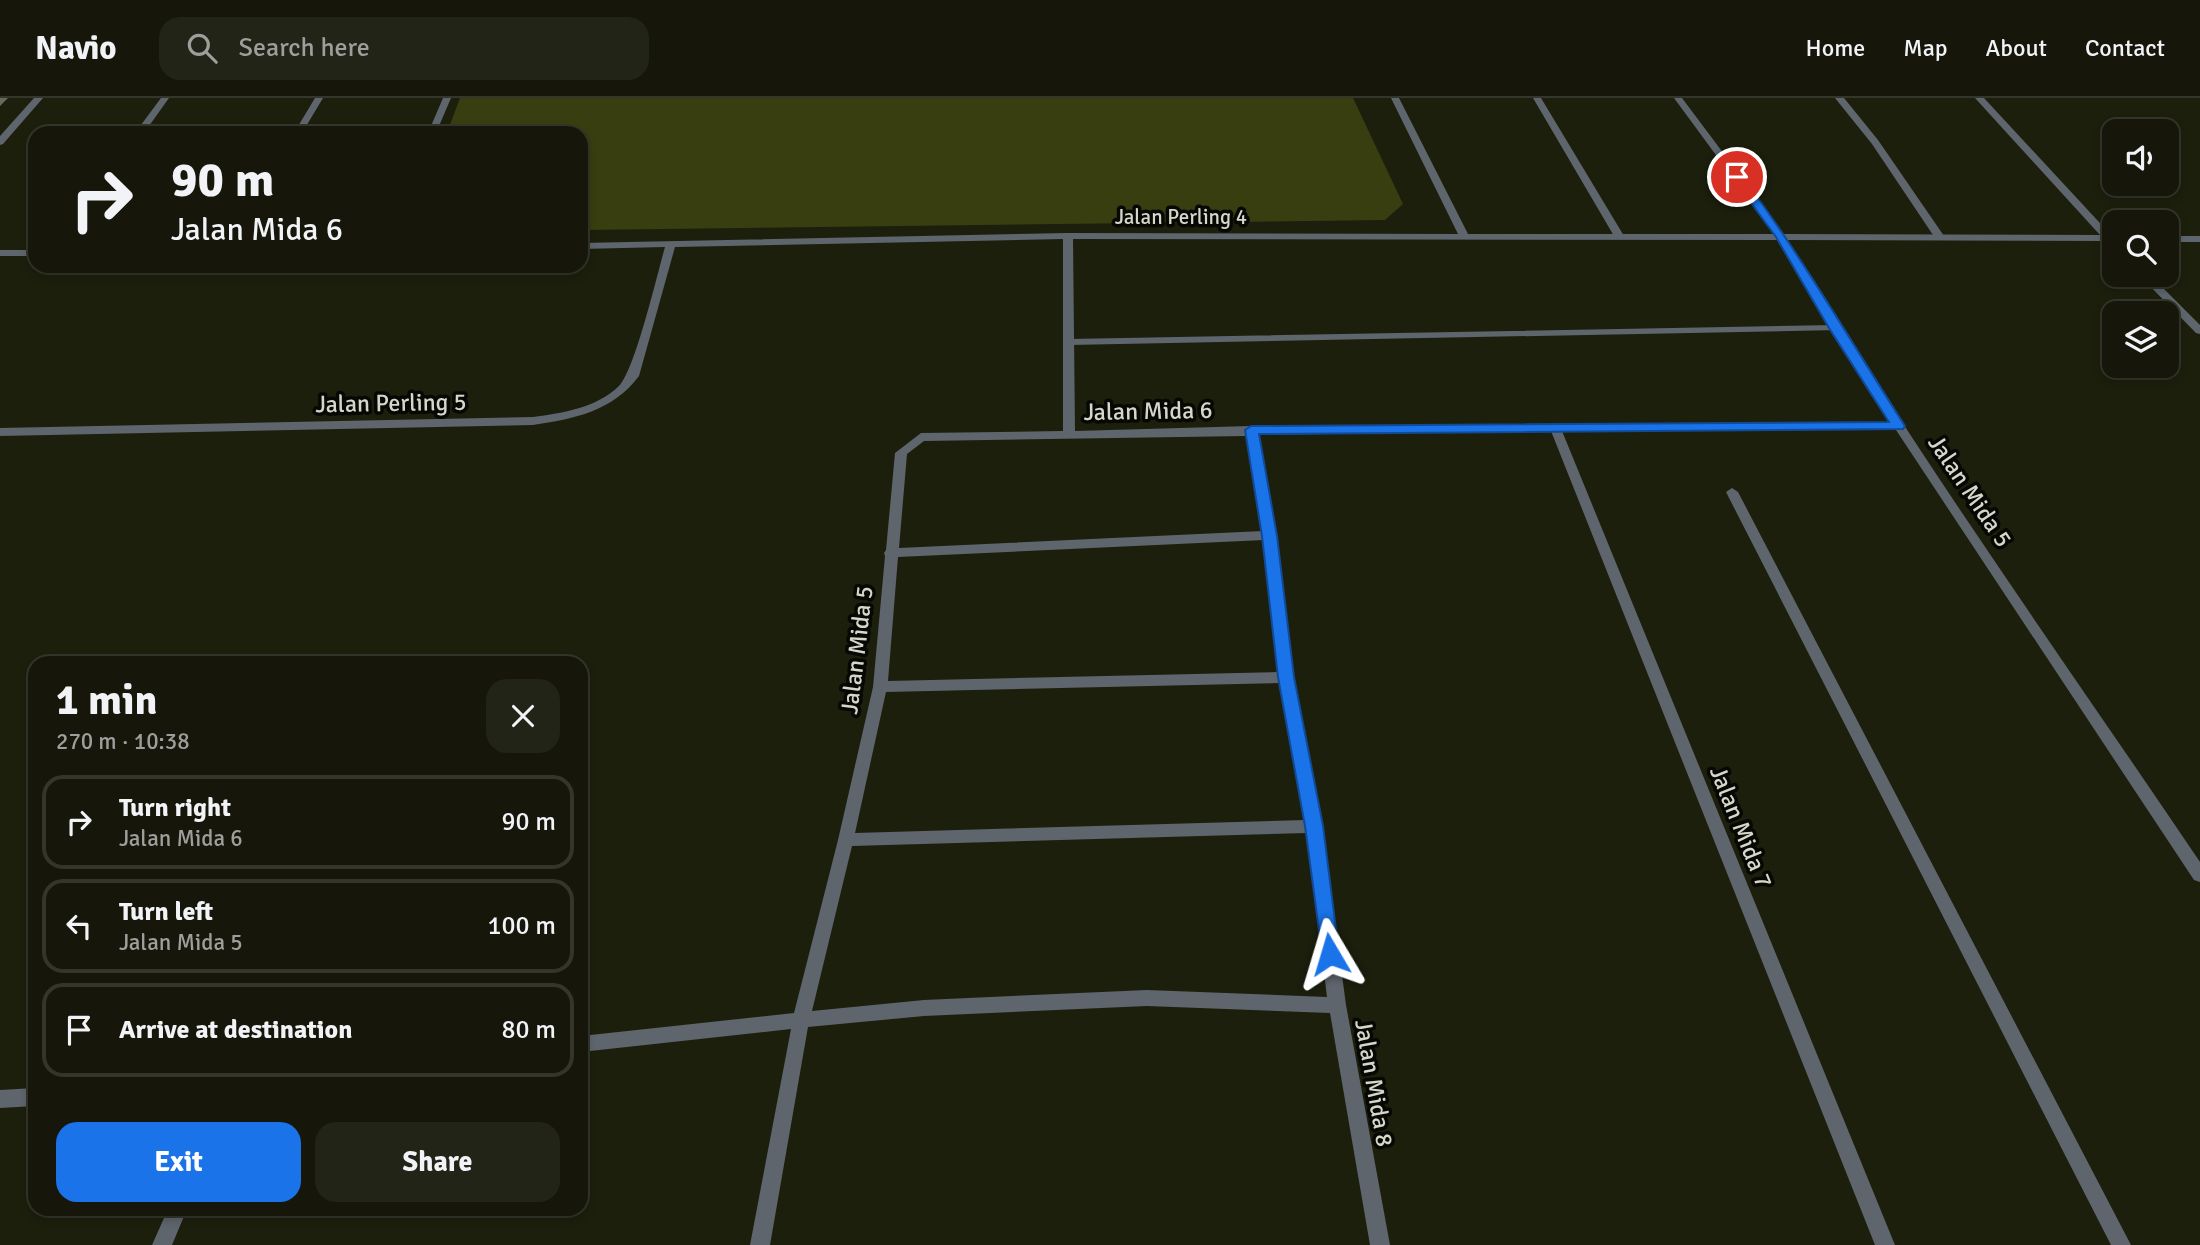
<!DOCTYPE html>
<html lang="en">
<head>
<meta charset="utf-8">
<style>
  body { margin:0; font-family:Signika,sans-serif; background:#232418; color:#f1f3f6; height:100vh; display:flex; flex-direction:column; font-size:26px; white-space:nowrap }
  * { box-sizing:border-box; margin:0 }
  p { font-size:23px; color:#9e9f9c }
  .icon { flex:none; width:38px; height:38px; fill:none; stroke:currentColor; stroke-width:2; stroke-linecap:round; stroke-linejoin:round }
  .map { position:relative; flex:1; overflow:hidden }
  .panel { position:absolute; left:28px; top:558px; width:560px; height:560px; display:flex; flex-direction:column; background:#16170a; border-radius:21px; box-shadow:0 4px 10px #0003,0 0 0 2px #35362b }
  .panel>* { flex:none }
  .banner { position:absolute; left:28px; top:28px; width:560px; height:147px; border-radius:21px; box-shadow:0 4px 10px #0003,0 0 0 2px #35362b; background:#16170a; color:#f1f3f6; overflow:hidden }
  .fabs { position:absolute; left:2102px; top:21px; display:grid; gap:14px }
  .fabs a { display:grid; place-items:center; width:77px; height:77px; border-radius:14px; background:#16170a; box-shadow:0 4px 10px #0003,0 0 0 2px #35362b; font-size:35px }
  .pin { position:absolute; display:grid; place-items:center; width:60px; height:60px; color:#fff; margin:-30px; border:4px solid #fff; border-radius:50%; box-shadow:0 2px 7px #0007 }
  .me { position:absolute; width:77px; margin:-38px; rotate:353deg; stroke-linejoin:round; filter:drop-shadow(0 0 5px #0008) }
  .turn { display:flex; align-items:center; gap:24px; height:147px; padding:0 28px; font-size:32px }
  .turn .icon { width:91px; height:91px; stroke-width:2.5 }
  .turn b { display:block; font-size:49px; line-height:60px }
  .round { display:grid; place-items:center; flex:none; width:74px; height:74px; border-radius:21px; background:#232418 }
  .overview { display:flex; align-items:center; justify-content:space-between; height:119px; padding:0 28px }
  h1 { font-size:42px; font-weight:700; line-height:52px }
  .cta { display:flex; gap:14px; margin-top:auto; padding:14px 28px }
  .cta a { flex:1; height:80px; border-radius:21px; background:#1a73e8; color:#fff; font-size:28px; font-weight:700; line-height:80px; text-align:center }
  .cta a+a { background:#232418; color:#f1f3f6 }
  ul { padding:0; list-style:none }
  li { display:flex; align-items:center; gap:21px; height:94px; margin:0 14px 10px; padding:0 14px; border:4px solid #35362b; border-radius:21px }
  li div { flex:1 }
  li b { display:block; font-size:26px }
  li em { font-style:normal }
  header { display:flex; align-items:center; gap:42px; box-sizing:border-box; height:98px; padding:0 35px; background:#16170a; border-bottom:2px solid #35362b }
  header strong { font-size:33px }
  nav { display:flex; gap:38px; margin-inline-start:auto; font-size:24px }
  .search { width:490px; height:63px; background:#232418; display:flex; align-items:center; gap:18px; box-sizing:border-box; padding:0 24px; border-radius:21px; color:#9e9f9c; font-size:26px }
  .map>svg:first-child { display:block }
  .green { fill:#383e10 }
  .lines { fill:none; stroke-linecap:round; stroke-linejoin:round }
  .lane { fill:#5e656d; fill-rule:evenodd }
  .street { fill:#5e656d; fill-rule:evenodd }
  .shaded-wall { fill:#686b5c }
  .route { fill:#1a73e8; stroke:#114b97; stroke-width:2 }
  .labels { text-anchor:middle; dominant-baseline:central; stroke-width:7; stroke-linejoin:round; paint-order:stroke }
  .far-street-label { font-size:21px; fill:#d5d7cb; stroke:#070803 }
  .street-label { font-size:24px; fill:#d5d7cb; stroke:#070803 }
</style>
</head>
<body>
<header>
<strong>Navio</strong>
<div class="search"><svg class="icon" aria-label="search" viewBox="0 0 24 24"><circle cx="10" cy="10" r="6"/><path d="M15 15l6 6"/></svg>Search here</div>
<nav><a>Home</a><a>Map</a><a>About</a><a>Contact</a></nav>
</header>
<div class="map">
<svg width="2200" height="1147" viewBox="0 0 2200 1147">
  <rect width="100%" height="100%" fill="#1d1f0d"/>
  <!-- green -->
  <path class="green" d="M460,0H1353L1403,106L1385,122L581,132V35H447Z"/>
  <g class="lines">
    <!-- lane -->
    <path class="lane" d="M34,0H43L3,46L0,47V38Z
      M315,0H323L302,35H294Z
      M1533,0H1541L1624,138L1623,140L1614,138Z
      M1835,0H1844L1878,42L1944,138L1943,140H1935L1872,46Z
      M1835,227L1839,228V232L1069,247L1064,244L1069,241Z
      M1732,390L1738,394L2131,1147H2111L1726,394Z"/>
    <!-- street -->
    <path class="street" d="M161,0H169L144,35H135Z
      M443,0H451L436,35H428Z
      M1391,0H1399L1468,136H1774L1674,0H1682L1784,136L2100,137L1975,0H1984L2111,137H2114V145L2111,146L2106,143L1788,142C1915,355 2061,558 2200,764V784L2194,782L1896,332L1562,333L1895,1147H1875L1551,333L1258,337L1276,437L1293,579L1322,728L1346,907L1390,1147H1370L1330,915L1147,908L924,918L808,929L770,1147H750L791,931L581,954V938L794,915L838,742L873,589L885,458L884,455L886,452L895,355L921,335L1063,333V141L675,149L639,278C613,313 574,321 533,327L0,338V330L533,319C563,315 596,310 619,288C635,272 657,177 665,149L581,151V145L1068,135L1458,136ZM1073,141L1778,142L1830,230L1891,324L1251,328L1075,333ZM1246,338L1263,433L899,450L907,356L924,343ZM1264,442L1278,574L888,583L898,459ZM1280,585L1305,722L855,735L886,594ZM1307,735L1327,899L1147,892L924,902L812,913L852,748Z
      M2166,138H2200V144H2166Z
      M0,152H35V158H0Z
      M2139,177H2150L2200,227V236L2196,235Z
      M35,990V1008L0,1010V992Z
      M168,1111H187L172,1147H152Z"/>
  </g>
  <!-- shaded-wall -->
  <path class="shaded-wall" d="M0,0H8L0,8Z"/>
  <!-- route -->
  <path class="route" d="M1733,77H1741C1801,157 1851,244 1905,328L1903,331L1259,336L1277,438L1294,579L1323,728L1339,856L1337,862L1330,864L1323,862L1305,728L1278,579L1262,438L1245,332L1251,328L1889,324L1829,230L1776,139L1732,79Z"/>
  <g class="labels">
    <!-- far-street labels -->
    <g class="far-street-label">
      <text x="1181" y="119">Jalan Perling 4</text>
    </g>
    <!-- street labels -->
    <g class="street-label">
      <text transform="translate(391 305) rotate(-1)">Jalan Perling 5</text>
      <text transform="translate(1148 313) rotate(-1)">Jalan Mida 6</text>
      <text transform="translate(1970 393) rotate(56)">Jalan Mida 5</text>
      <text transform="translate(857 552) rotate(-83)">Jalan Mida 5</text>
      <text transform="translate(1741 729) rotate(68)">Jalan Mida 7</text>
      <text transform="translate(1374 985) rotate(80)">Jalan Mida 8</text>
    </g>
  </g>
</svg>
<div class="fabs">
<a><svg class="icon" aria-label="sound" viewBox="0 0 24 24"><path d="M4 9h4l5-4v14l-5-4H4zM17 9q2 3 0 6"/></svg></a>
<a><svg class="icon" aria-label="search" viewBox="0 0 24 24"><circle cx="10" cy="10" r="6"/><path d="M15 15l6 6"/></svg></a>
<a><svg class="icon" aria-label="layers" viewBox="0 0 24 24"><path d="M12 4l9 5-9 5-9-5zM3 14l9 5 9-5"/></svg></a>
</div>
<div class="pin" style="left:1737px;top:79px;background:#d93025"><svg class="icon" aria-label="arrive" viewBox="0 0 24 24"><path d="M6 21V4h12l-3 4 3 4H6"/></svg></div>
<svg class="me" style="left:1330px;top:856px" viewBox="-20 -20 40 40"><path d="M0-17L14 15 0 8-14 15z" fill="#1a73e8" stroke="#fff" stroke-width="4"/></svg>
<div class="banner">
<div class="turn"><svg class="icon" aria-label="right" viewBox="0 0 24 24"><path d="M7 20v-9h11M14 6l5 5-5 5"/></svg><div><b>90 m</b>Jalan Mida 6</div></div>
</div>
<section class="panel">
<div class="overview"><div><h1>1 min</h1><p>270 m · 10:38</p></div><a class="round"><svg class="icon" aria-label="close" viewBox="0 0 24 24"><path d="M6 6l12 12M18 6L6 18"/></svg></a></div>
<ul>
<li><svg class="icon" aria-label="right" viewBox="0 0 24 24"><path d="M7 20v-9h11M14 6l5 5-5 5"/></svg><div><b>Turn right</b><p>Jalan Mida 6</p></div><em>90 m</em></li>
<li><svg class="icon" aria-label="left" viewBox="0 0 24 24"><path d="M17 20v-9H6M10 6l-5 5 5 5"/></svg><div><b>Turn left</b><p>Jalan Mida 5</p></div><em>100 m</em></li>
<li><svg class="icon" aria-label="arrive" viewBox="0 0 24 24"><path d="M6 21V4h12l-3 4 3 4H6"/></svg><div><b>Arrive at destination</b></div><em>80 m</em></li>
</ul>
<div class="cta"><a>Exit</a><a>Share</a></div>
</section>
</div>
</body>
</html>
